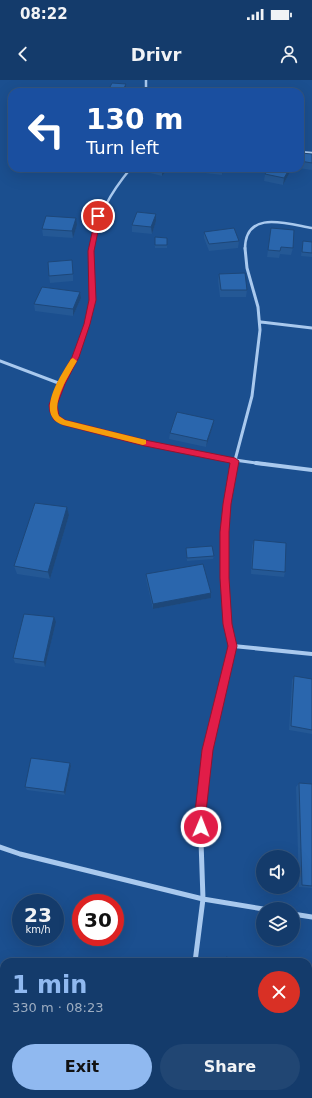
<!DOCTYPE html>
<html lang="en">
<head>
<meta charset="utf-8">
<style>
  body { margin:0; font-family:"DejaVu Sans",sans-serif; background:#214673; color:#f1f3f6; height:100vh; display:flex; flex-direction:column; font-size:15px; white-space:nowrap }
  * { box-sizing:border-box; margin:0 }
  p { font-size:13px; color:#9dadc1 }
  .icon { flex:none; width:22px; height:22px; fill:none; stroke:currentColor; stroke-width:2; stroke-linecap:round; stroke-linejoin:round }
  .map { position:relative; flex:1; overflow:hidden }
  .drawer { position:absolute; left:0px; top:878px; width:312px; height:140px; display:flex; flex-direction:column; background:#143b6b; border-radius:12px 12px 0 0; box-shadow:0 4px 16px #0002,0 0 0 1px #33557e }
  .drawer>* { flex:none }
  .hud { position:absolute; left:8px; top:8px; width:296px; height:84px; border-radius:12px; box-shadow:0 4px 16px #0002,0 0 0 1px #33557e; background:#1a4fa0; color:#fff; overflow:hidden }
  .controls { position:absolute; left:256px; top:770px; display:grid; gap:8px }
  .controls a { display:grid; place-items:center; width:44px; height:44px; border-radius:50%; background:#143b6b; box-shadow:0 4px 16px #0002,0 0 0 1px #33557e; font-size:20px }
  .speed { position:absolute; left:12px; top:814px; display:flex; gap:8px; font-size:20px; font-weight:700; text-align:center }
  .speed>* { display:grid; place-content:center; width:52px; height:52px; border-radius:50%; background:#143b6b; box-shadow:0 4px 16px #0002,0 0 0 1px #33557e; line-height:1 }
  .speed small { font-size:10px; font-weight:400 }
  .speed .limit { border:6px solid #d22; background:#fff; color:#111 }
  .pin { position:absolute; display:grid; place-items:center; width:34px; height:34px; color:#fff; margin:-17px; border:2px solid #fff; border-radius:50%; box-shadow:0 1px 4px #0007 }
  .me { position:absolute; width:44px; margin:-22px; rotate:1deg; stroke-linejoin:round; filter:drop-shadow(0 0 3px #0008) }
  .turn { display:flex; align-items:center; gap:14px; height:84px; padding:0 12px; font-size:18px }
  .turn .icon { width:52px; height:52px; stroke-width:2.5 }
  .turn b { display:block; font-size:28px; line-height:34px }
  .round { display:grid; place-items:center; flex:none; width:42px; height:42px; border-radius:21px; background:#214673 }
  .overview { display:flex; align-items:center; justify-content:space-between; height:68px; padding:0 12px }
  h1 { font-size:24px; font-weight:700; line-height:30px; color:#90b9f0 }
  .button { display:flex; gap:8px; margin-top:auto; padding:8px 12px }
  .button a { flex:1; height:46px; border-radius:24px; background:#90b9f0; color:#111; font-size:16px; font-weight:700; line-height:46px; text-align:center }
  .button a+a { background:#214673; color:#f1f3f6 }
  .status { display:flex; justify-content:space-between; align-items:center; height:28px; padding:0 20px; background:#143b6b; direction:ltr }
  .status svg { height:11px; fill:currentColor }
  header { display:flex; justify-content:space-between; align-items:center; height:52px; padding:0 12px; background:#143b6b; font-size:18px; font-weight:700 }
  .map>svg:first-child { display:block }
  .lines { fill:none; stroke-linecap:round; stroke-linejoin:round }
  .street-far3 { stroke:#a9c9ee; stroke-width:2.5 }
  .street-far2 { stroke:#a9c9ee; stroke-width:3 }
  .street-far1 { stroke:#a9c9ee; stroke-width:4 }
  .street { stroke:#a9c9ee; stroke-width:5 }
  .wall { fill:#245895 }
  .shaded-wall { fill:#1d4779 }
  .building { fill:#2a66ad; stroke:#1d4779 }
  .route { fill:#e11d48; stroke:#92132f }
  .slow { fill:#f59e0b }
</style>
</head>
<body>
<div class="status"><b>08:22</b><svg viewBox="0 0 49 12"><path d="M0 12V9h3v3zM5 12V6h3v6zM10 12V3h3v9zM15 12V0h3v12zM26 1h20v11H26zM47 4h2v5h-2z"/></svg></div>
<header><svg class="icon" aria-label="back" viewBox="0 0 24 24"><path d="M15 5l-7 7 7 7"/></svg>Drivr<svg class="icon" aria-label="person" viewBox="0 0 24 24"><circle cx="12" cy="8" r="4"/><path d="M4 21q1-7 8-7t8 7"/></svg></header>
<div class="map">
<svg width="312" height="1018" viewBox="0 0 312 1018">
  <rect width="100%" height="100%" fill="#1b4f8f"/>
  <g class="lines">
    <!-- street-far3 -->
    <path class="street-far3" d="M146,0V12
      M300,72L312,73
      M92,169C96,137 111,112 131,88
      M245,169C245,129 288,144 312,148"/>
    <!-- street-far2 -->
    <path class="street-far2" d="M92,168L91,218L88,240L75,278L59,307L53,325L55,335L63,342C130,359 196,376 265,384
      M261,242L312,248
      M0,281L61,304
      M234,384L252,316L260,250L258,227L247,188L245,168"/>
    <!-- street-far1 -->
    <path class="street-far1" d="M234,383C222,445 221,505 233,566L312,574
      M256,383L312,390
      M210,662L233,566"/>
    <!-- street -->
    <path class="street" d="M0,767L20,774L203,819L263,829
      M293,834L312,837
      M195,882L203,819L200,732L210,661
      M175,1018L176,1014"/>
  </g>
  <!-- wall -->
  <path class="wall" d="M126,8L124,12H109V9Z
    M312,74V90L298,88H300V76Z
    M142,88H169L162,96L142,91Z
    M205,88H225L222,95L205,93Z
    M240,88H259L258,91Z
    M269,88H292L283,105L264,101L265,94Z
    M156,141L152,154L132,152V145Z
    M77,145L73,158L43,156L42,149Z
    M271,148L293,168L291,175L280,174L279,178L267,177Z
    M204,152L239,161L238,168L209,171L204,158Z
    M155,157L167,158V168H155Z
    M303,161L312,162V177L301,176Z
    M73,187V201L50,203L49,196Z
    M219,194L247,210L246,217H220L218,201Z
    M80,212L81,218L73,236L35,231L34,224Z
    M213,346L206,367L169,359L170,353Z
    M67,427L69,435L50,499L17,494L14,486Z
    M254,460L285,492L284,497L251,494L252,466Z
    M186,468L214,476L213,479L187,481Z
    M146,494L211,513V518L153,529L146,499Z
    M56,542L45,587L15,583L13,578Z
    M294,596L312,599V654L289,650L292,600Z
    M70,683L71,686L65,715L27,710L25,707Z
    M299,703L312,704V808L299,807L296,707Z
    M224,877H226L249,882H224Z"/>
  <!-- shaded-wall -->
  <path class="shaded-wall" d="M126,4V8L124,12H123V10Z
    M163,88H169L162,96V89Z
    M223,88H225L222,95Z
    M290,88H292L283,105L284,98Z
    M156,134V141L152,154L151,147Z
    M76,138L77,145L73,158L72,151Z
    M80,212L81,218L73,236V229Z
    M214,340L213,346L206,367L207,361Z
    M67,427L69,435L50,499L48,492Z
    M211,513V518L153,529V524Z
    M54,537L56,542L45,587L44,582Z
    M70,683L71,686L65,715L64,712Z"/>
  <!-- building -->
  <path class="building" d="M112,3L126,4L123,10L109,9Z
    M301,73L312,74V83L300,81V76Z
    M269,88H290L284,98L265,94Z
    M137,132L156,134L151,147L132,145Z
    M46,136L76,138L72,151L42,149Z
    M234,148L239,161L209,164L204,152Z
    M271,148L294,150L293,168L281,167L280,171L268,170Z
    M155,157L167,158V165H155Z
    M303,161L312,162V173L302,172Z
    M72,180L73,194L49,196L48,182Z
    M245,193L247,210H221L219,194Z
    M42,207L80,212L73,229L34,224Z
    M177,332L214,340L207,361L170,353Z
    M35,423L67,427L48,492L14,486Z
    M254,460L286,463L285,492L252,489Z
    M212,466L214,476L187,478L186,468Z
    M203,484L211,513L153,524L146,494Z
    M24,534L54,537L44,582L13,578Z
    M294,596L312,599V650L291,646Z
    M31,678L70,683L64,712L25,707Z
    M299,703L312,704V806L302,805Z
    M226,877L249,882H225Z
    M236,1014H277L276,1018H255Z"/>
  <!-- route -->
  <path class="route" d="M96,135L101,136L94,171L96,220L90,244L79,277L65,304L57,325L59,336L65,340L145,360L235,378L239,381L231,424L229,452V498L231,529L232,544L237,566L213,670L206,732V747L205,751L201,752L197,751L195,747V732L202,670L228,566L223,544L222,529L220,498V452L223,424L230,383L145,366L63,345L54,340L50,332L49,325L57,304L72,277L84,244L89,220L88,171Z"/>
  <!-- slow -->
  <path class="slow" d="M73,278L77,281C69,295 52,321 59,336L65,340L146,360V364L143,365L63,345C34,335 61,295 71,279Z"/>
</svg>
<div class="controls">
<a><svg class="icon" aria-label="sound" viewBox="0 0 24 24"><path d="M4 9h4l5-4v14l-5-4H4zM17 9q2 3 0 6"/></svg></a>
<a><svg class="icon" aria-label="layers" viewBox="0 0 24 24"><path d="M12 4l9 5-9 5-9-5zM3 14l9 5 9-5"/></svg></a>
</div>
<div class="speed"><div>23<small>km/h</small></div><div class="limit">30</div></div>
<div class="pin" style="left:98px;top:136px;background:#d93025"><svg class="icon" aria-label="arrive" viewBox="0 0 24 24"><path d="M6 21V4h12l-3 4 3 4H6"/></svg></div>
<svg class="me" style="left:201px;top:747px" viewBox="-20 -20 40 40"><circle r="17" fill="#e11d48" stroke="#fff" stroke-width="3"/><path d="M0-11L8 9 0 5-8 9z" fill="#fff"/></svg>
<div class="hud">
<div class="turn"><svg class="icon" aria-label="left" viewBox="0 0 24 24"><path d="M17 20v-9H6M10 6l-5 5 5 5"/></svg><div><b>130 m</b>Turn left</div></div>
</div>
<section class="drawer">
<div class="overview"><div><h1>1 min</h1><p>330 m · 08:23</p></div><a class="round" style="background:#d93025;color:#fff"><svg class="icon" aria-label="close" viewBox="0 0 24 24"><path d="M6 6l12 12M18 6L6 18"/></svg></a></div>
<div class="button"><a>Exit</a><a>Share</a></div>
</section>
</div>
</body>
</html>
